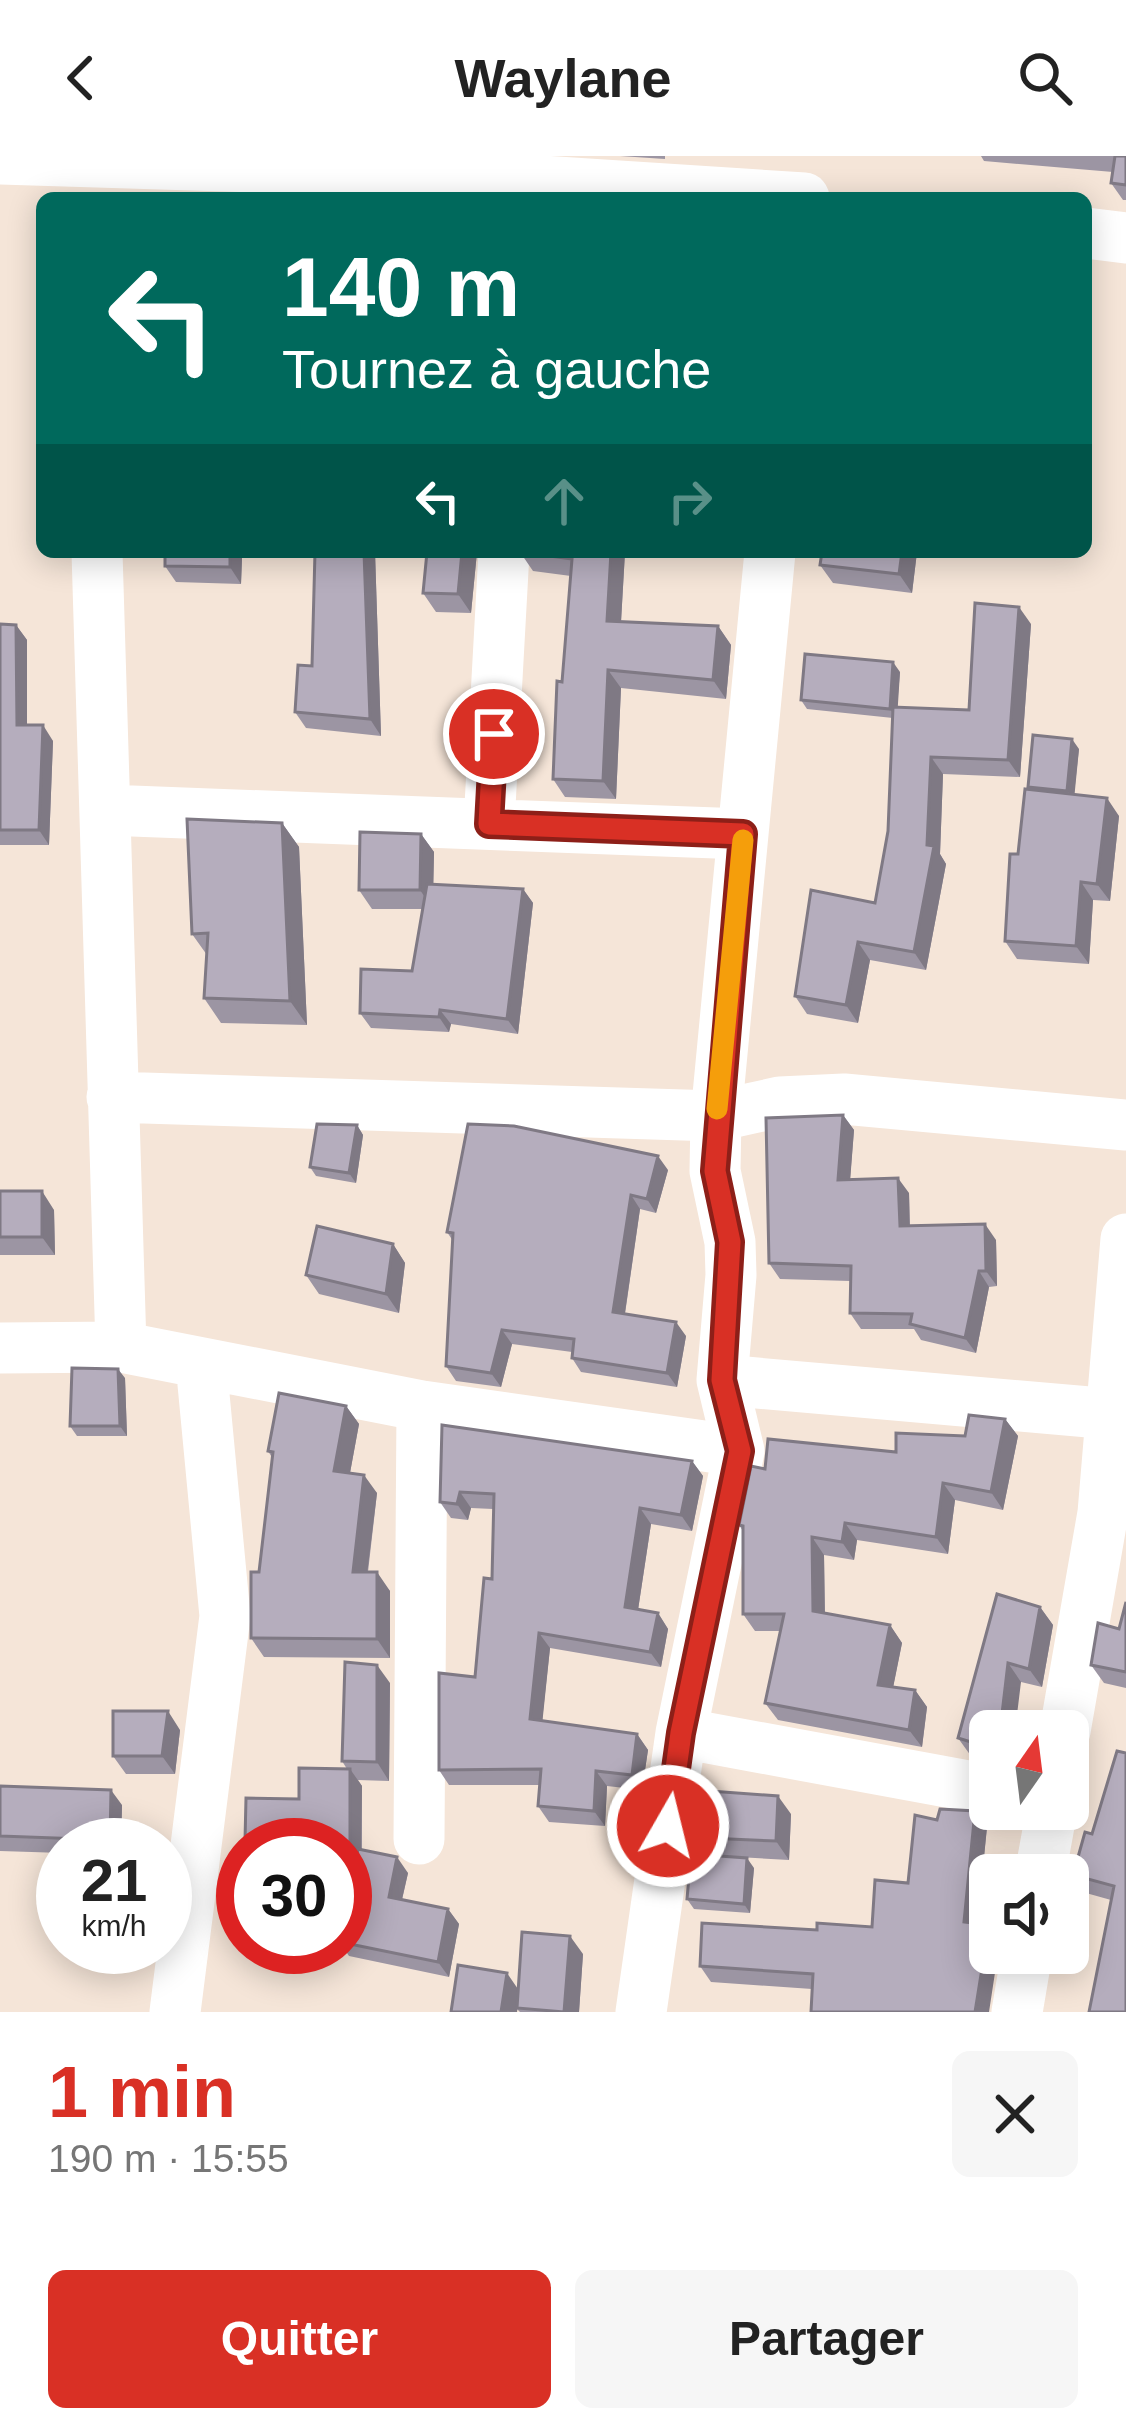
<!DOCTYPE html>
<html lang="fr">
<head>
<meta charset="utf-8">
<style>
  body { margin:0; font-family:Helvetica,sans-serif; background:#f6f6f6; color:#222; height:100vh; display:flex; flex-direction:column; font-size:45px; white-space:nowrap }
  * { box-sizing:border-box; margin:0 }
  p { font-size:39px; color:#767676 }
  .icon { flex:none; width:66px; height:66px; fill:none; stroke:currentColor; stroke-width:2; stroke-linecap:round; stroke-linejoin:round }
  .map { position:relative; height:1856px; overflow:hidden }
  .side { display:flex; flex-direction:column; background:#fff; flex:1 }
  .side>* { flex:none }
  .top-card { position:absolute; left:36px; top:36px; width:1056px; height:366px; border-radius:18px; box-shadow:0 6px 30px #0003; background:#00695c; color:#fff; overflow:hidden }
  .needle { width:78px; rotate:14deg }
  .controls { position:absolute; left:969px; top:1554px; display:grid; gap:24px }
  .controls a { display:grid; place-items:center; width:120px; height:120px; border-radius:18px; background:#fff; box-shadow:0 6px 30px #0003; font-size:60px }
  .speed { position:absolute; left:36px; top:1662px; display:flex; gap:24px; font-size:60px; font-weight:700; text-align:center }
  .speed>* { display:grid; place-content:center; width:156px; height:156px; border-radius:50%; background:#fff; box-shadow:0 6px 30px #0003; line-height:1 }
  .speed small { font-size:30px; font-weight:400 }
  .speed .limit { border:18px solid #d22; background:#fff; color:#111 }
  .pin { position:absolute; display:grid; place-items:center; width:102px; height:102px; color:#fff; margin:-51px; border:6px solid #fff; border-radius:50%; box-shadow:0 3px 12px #0007 }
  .me { position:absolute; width:132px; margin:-66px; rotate:8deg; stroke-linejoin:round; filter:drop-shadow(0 0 9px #0008) }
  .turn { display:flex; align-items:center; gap:42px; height:252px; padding:0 48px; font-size:54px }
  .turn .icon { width:156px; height:156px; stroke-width:2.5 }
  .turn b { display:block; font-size:84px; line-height:102px }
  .lanes { display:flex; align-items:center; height:114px; padding:0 48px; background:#0003; justify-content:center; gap:60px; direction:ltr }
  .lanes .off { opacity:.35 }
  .round { display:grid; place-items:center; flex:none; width:126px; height:126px; border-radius:18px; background:#f6f6f6 }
  .summary { display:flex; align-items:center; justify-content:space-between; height:204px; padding:0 48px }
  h1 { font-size:72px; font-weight:600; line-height:90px; color:#d93025 }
  .cta { display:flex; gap:24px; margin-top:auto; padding:24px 48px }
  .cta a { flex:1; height:138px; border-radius:18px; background:#d93025; color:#fff; font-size:48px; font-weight:600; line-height:138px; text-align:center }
  .cta a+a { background:#f6f6f6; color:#222 }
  header { display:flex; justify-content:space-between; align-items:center; height:156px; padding:0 48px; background:#fff; font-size:54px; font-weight:600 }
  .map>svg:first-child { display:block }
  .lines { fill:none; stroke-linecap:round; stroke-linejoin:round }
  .minor { stroke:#fff; stroke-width:51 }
  .wall { fill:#9c95a3 }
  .shaded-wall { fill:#7f7984 }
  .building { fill:#b5adbd; stroke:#7f7984; stroke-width:3 }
  .route-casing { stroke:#8d1f18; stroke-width:30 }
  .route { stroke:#d93025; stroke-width:21 }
  .slow { stroke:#f59e0b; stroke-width:21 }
</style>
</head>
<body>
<header><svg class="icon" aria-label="back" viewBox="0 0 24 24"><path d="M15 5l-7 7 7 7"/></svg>Waylane<svg class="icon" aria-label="search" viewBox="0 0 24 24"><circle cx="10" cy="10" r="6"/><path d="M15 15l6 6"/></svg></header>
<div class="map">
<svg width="1126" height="1856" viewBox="0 0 1126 1856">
  <rect width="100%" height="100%" fill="#f5e5d8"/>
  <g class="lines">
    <!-- minor -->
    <path class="minor" d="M0,3L388,15L804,42
      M1086,77L1126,82
      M97,396L121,1191
      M106,654L743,678
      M489,668L504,396
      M112,941L716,960L780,946L844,943L1126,969
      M0,1192L121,1191L422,1250L739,1295
      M722,1224L1112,1258
      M1065,1575L1103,1357L1126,1083
      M681,1577L990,1634
      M419,1683L422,1250
      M1040,1719L1052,1653
      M175,1856L225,1460L201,1207
      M641,1856L681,1577L739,1295L722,1224L731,1119L730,1086L715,1015L716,960L770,396
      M1017,1856L1027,1797"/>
  </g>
  <!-- wall -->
  <path class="wall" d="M620,0H665V3Z
    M981,0H1126V44H1123L1111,27L1113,16L984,5Z
    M165,396H375L381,580L306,572L295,556L312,510L315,400L242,402L241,428L176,426L165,410Z
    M427,396H477L471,457L436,456L423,437Z
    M520,396H625L621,466L718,470L731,489L726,543L621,532L616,643L565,641L553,623L571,420L533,415Z
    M822,396H917L912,437L833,427L820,409Z
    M0,468L16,469L27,484V569L53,585L49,689H0Z
    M1031,468L1020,621L943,618L940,698L946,708L926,814L870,804L858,867L807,858L795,840L875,747L888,675L893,562L807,553L801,544L900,516L897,551L969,554Z
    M1079,593L1074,638L1119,660L1110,745L1093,744L1089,808L1017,803L1005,785L1030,633L1028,631Z
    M282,667L299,691L307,869L221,867L204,842L207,799L192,778Z
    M421,678L434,696L433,728L523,733L533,747L518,878L451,868L449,876L371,872L360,857L412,815L422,753H372L359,734Z
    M843,959L854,974L850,1023L909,1037L910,1070L996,1084L997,1130L989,1131L976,1197L921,1184L914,1173H861L850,1157V1125L780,1123L769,1107Z
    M357,969L363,979L356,1027L316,1020L310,1011Z
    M668,1014L656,1057L640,1053L625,1158L686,1180L677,1231L581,1216L572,1202V1196L512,1188L501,1231L456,1225L446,1210L453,1085L447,1076Z
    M0,1035L54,1054L55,1099H0Z
    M393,1088L405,1107L399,1157L319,1138L306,1119Z
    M125,1222L127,1280H77L70,1270Z
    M346,1250L359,1268L350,1317L377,1337L368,1416L390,1435V1502L264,1501L251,1482L273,1303L268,1295Z
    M1005,1263L1018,1280L1003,1354L955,1344L948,1398L857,1384L854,1404L824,1399L825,1457L890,1469L902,1487L893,1531L915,1534L927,1551L922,1591L778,1564L765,1547L780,1475H755L743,1458V1375L739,1369L765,1313L896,1296L965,1280Z
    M442,1269L692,1305L703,1320L692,1375L651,1368L638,1454L658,1457L668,1473L661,1511L550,1492L542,1565L637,1578L648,1594L642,1634L607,1630L605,1670L549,1666L538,1650L540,1629H449L439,1614L475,1521L492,1423L493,1353L471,1352L468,1364L451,1362L440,1346Z
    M1126,1446V1532L1104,1527L1091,1509L1119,1473Z
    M1040,1451L1053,1469L1042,1531L1021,1526L990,1575V1606L971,1600L958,1582Z
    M390,1527L389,1625L358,1624L362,1630V1693L408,1717L402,1744L448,1753L459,1768L449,1821L349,1800L343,1791H345V1755L356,1703H345V1689H248L245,1685L299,1643L347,1613L342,1605Z
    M180,1574L175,1618H126L113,1600Z
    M1126,1597V1856L1111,1744L1086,1737L1073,1719L1092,1678Z
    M0,1630L122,1649L121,1689H63V1697L0,1695Z
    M975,1655L987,1671L977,1768L990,1771V1797L812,1833L711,1826L700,1810L817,1774L872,1771L908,1727L937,1664Z
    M791,1658L789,1704L720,1700L707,1682Z
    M754,1712L750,1757L694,1753L687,1743Z
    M583,1798L579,1856H520L517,1853V1856H451L518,1833Z"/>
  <!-- shaded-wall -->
  <path class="shaded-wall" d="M230,396H238L242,402L241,428L230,411Z
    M364,396H375L381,580L370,563Z
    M462,396H477L471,457L458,438Z
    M611,396H625L620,483L607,465Z
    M902,396H917L912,437L899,418Z
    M1019,451L1031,468L1020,621L1008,604Z
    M16,469L27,484V584L17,569Z
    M718,470L731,489L726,543L713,524Z
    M893,506L900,516L897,563L890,553Z
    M608,514L621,532L616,643L603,625Z
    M43,569L53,585L49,689L39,674Z
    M1072,583L1079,593L1074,644L1067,635Z
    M931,601L943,618L940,698L946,708L926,814L914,796L927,689Z
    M1107,642L1119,660L1110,745L1097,728Z
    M282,667L299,691L307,869L290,845Z
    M421,678L434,696L433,753L420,734Z
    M1081,726L1093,744L1089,808L1076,790Z
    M523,733L533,747L518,878L507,863Z
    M858,786L870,804L858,867L846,849Z
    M440,854L451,868L449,876L439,861Z
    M843,959L854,974L849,1039L838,1024Z
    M357,969L363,979L356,1027L349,1017Z
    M658,1000L668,1014L656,1057L647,1043Z
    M898,1022L909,1037L910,1086L900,1070Z
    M42,1035L54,1054L55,1099L42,1081Z
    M631,1039L640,1053L623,1170L613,1156Z
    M985,1068L996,1084L997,1130L986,1115Z
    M393,1088L405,1107L399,1157L386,1138Z
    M979,1115L989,1131L976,1197L965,1182Z
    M676,1166L686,1180L677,1231L667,1217Z
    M502,1174L512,1188L501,1231L491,1217Z
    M118,1213L125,1222L127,1280L120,1270Z
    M346,1250L359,1268L347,1333L334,1315Z
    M1005,1263L1018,1280L1003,1354L991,1336Z
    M692,1305L703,1320L692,1375L681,1359Z
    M364,1319L377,1337L365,1435L353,1416Z
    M943,1327L955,1344L948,1398L936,1381Z
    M460,1336L471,1352L468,1364L457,1348Z
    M640,1352L651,1368L636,1467L625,1451Z
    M845,1367L857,1384L854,1404L842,1386Z
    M812,1381L824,1399L825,1472L813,1455Z
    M377,1416L390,1435V1502L377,1483Z
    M1040,1451L1053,1469L1042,1531L1029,1513Z
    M658,1457L668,1473L661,1511L650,1496Z
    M890,1469L902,1487L890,1547L878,1529Z
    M539,1477L550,1492L541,1579L530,1563Z
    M1008,1507L1021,1526L1015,1575H1000Z
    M377,1509L390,1527L389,1625L377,1606Z
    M915,1534L927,1551L922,1591L909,1574Z
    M168,1555L180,1574L175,1618L162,1600Z
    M637,1578L648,1594L642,1634L632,1619Z
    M350,1613L362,1630L361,1703L350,1687Z
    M596,1615L607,1630L605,1670L594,1655Z
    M111,1634L122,1649L121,1689H114L110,1684Z
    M778,1640L791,1658L789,1704L776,1685Z
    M975,1655L987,1671L976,1782L964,1766Z
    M397,1701L408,1717L399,1756L389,1741Z
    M747,1702L754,1712L750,1757L744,1748Z
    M448,1753L459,1768L449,1821L438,1806Z
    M989,1769L990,1797H998L989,1856H975Z
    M570,1780L583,1798L579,1856H564Z
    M507,1817L520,1836L517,1856H501Z"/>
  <!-- building -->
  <path class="building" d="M1115,0H1126V29L1111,27Z
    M165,396H230V411L165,410Z
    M315,396H364L370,563L295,556L298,509L312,510Z
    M427,396H462L458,438L423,437Z
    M520,396H611L607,465L718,470L713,524L608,514L603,625L553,623L557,525L562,526L572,403Z
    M822,396H902L899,418L820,409Z
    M975,447L1019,451L1008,604L931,601L927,689L934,690L914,796L858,786L846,849L795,840L811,734L875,747L888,675L893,551L969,554Z
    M0,468L16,469L17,569H43L39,674H0Z
    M805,498L893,506L890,553L801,544Z
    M1033,579L1072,583L1067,635L1028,631Z
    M1025,633L1107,642L1097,728L1081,726L1076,790L1005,785L1010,698H1018Z
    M187,663L282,667L290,845L204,842L208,777L192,778Z
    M360,676L421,678L420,734H359Z
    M427,728L523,733L507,863L440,854L439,861L360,857L361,813L412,815Z
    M843,959L838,1024L898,1022L900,1070L985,1068L986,1115H979L965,1182L910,1168L912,1158L850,1157L851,1110L769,1107L766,962Z
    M317,968L357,969L349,1017L310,1011Z
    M468,968L514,970L658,1000L647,1043L631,1039L613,1156L676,1166L667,1217L572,1202L574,1183L502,1174L491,1217L446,1210L453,1077L447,1076Z
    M0,1035H42V1081H0Z
    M317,1070L393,1088L386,1138L306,1119Z
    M72,1212L118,1213L120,1270H70Z
    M279,1237L346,1250L334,1315L364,1319L353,1416H377V1483L251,1482V1416H259L273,1296L268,1295Z
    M969,1259L1005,1263L991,1336L943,1327L936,1381L845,1367L842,1386L812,1381L813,1455L890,1469L878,1529L915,1534L909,1574L765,1547L784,1458H743V1370L739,1369L751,1310L765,1313L768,1283L896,1296V1277L965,1280Z
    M442,1269L692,1305L681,1359L640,1352L625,1451L658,1457L650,1496L539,1477L530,1563L637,1578L632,1619L596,1615L594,1655L538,1650L541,1613L439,1614V1517L475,1521L484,1422L492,1423L494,1338L460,1336L457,1348L440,1346Z
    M997,1438L1040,1451L1029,1513L1008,1507L1000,1575H990V1592L958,1582Z
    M1126,1446V1516L1091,1509L1098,1467L1119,1473Z
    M345,1506L377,1509V1606L342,1605Z
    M113,1555H168L162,1600H113Z
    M1117,1595L1126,1597V1856H1089L1114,1730L1073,1719L1085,1676L1092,1678Z
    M299,1612L350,1613V1687L245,1685L246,1642L299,1643Z
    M0,1630L111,1634L110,1684L0,1680Z
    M710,1635L778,1640L776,1685L707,1682Z
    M940,1653L975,1655L964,1766L989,1769L975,1856H811L813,1818L700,1810L702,1767L817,1774V1767L872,1771L875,1724L908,1727L915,1659L937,1664Z
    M358,1693L397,1701L389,1741L448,1753L438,1806L345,1787V1755Z
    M691,1698L747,1702L744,1748L687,1743Z
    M522,1776L570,1780L564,1856L517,1852Z
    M458,1809L507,1817L501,1856H451Z"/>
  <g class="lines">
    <!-- route casing -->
    <g class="route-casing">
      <path id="route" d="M494,578L489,668L743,678L715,1015L730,1086L722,1224L740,1295L681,1577L668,1670"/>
    </g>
    <!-- route -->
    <use href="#route" class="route"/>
    <!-- slow -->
    <path class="slow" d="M717,953L743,684"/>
  </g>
</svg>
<div class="controls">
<a><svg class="needle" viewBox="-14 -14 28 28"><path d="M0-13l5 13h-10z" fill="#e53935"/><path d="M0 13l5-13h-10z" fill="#767676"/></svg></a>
<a><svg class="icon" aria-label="sound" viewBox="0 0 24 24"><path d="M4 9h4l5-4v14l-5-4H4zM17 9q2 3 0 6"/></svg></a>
</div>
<div class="speed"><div>21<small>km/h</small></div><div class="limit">30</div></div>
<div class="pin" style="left:494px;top:578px;background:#d93025"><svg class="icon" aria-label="arrive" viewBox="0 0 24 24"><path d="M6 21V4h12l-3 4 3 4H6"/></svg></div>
<svg class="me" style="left:668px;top:1670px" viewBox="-20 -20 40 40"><circle r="17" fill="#d93025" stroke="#fff" stroke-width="3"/><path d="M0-11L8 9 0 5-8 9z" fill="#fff"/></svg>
<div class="top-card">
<div class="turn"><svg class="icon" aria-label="left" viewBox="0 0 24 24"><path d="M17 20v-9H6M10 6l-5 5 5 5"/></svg><div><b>140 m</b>Tournez à gauche</div></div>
<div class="lanes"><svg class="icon" aria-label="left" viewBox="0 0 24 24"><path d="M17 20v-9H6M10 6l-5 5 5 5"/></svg><svg class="icon off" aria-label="ahead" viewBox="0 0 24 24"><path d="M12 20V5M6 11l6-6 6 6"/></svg><svg class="icon off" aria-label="right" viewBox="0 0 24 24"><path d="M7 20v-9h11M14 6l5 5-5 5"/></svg></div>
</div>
</div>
<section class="side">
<div class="summary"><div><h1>1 min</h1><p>190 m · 15:55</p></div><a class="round"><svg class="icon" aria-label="close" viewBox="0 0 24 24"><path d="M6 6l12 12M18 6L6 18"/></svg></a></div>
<div class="cta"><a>Quitter</a><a>Partager</a></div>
</section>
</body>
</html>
